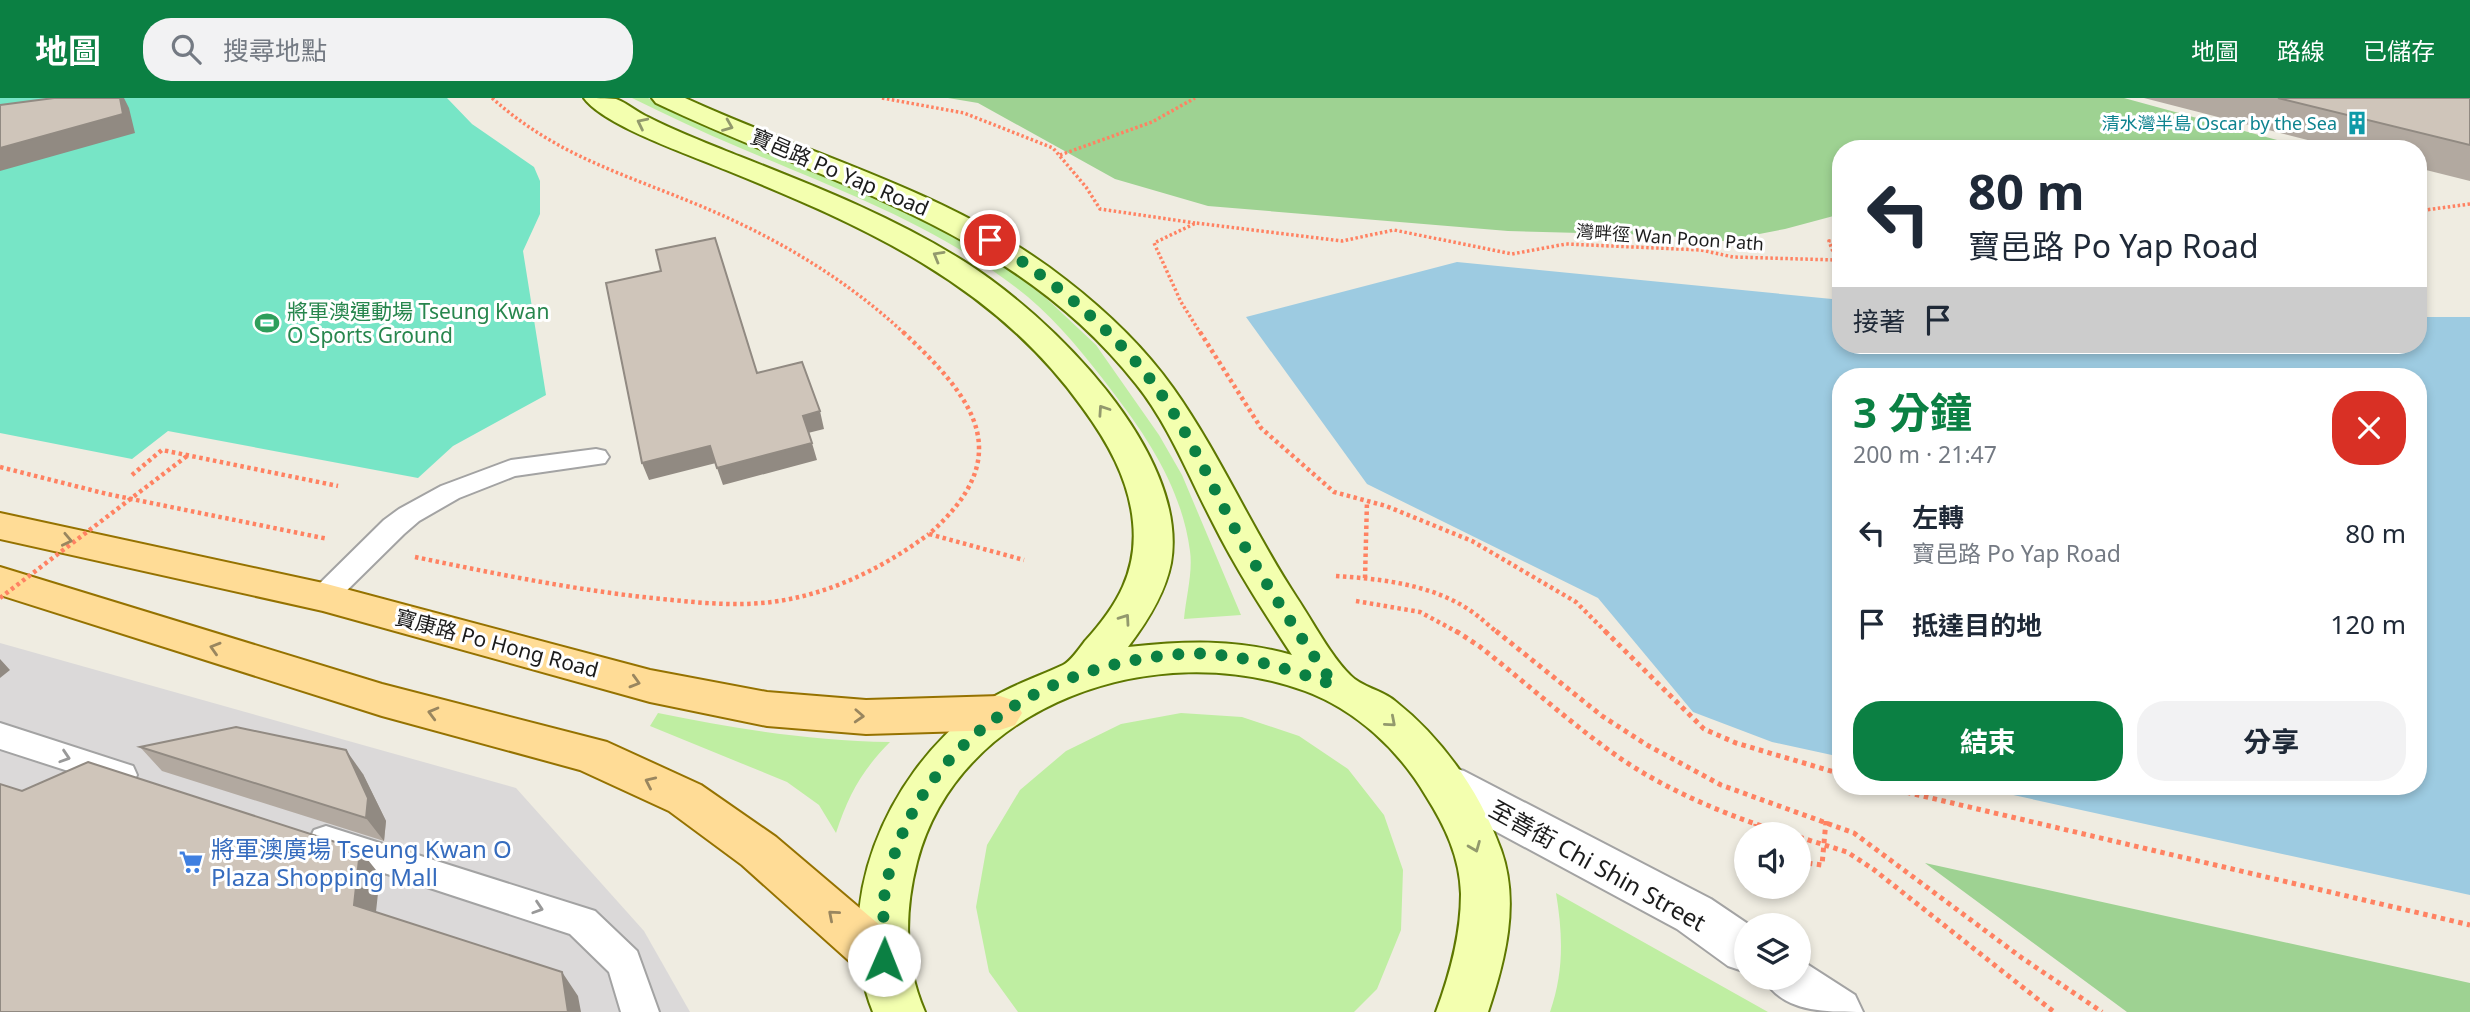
<!DOCTYPE html>
<html lang="zh-TW">
<head>
<meta charset="utf-8">
<style>
  body { margin:0; font-family:"Noto Sans","Noto Sans TC",sans-serif; background:#f2f2f3; color:#1f2937; height:100vh; display:flex; flex-direction:column; font-size:26px; white-space:nowrap }
  * { box-sizing:border-box; margin:0 }
  p { font-size:23px; color:#747a83 }
  .icon { flex:none; width:38px; height:38px; fill:none; stroke:currentColor; stroke-width:2; stroke-linecap:round; stroke-linejoin:round }
  .map { position:relative; flex:1; overflow:hidden }
  .drawer { position:absolute; left:1832px; top:270px; width:595px; height:427px; display:flex; flex-direction:column; background:#fff; border-radius:28px; box-shadow:0 4px 10px #0003 }
  .drawer>* { flex:none }
  .top-card { position:absolute; left:1832px; top:42px; width:595px; height:214px; border-radius:28px; box-shadow:0 4px 10px #0003; background:#fff; color:#1f2937; overflow:hidden }
  .controls { position:absolute; left:1734px; top:724px; display:grid; gap:14px }
  .controls a { display:grid; place-items:center; width:77px; height:77px; border-radius:50%; background:#fff; box-shadow:0 4px 10px #0003; font-size:35px }
  .pin { position:absolute; display:grid; place-items:center; width:60px; height:60px; color:#fff; margin:-30px; border:4px solid #fff; border-radius:50%; box-shadow:0 2px 7px #0007 }
  .me { position:absolute; width:77px; margin:-38px; rotate:1deg; stroke-linejoin:round; filter:drop-shadow(0 0 5px #0008) }
  .turn { display:flex; align-items:center; gap:24px; height:147px; padding:0 21px; font-size:32px }
  .turn .icon { width:91px; height:91px; stroke-width:2.5 }
  .turn b { display:block; font-size:49px; line-height:60px }
  .then { display:flex; align-items:center; height:66px; padding:0 21px; background:#0003; gap:14px; font-size:26px }
  .round { display:grid; place-items:center; flex:none; width:74px; height:74px; border-radius:28px; background:#f2f2f3 }
  .overview { display:flex; align-items:center; justify-content:space-between; height:119px; padding:0 21px }
  h1 { font-size:42px; font-weight:700; line-height:52px; color:#0b8043 }
  .cta { display:flex; gap:14px; margin-top:auto; padding:14px 21px }
  .cta a { flex:1; height:80px; border-radius:28px; background:#0b8043; color:#fff; font-size:28px; font-weight:700; line-height:80px; text-align:center }
  .cta a+a { background:#f2f2f3; color:#1f2937 }
  ul { padding:0; list-style:none }
  li { display:flex; align-items:center; gap:21px; height:91px; padding:0 21px }
  li div { flex:1 }
  li b { display:block; font-size:26px }
  li em { font-style:normal }
  header { display:flex; align-items:center; gap:42px; box-sizing:border-box; height:98px; padding:0 35px; background:#0b8043; color:#fff }
  header strong { font-size:33px }
  nav { display:flex; gap:38px; margin-inline-start:auto; font-size:24px }
  .search { width:490px; height:63px; background:#f2f2f3; display:flex; align-items:center; gap:18px; box-sizing:border-box; padding:0 24px; border-radius:28px; color:#747a83; font-size:26px }
  .map>svg:first-child { display:block }
  .residential { fill:#dbd9d9 }
  .grass { fill:#bfeea2 }
  .forest { fill:#9ed292 }
  .pitch { fill:#77e5c6 }
  .water { fill:#9dcbe1 }
  .lines { fill:none; stroke-linecap:round; stroke-linejoin:round }
  .service-casing { stroke:#a3a3a3; stroke-width:4 }
  .minor-casing { stroke:#a3a3a3; stroke-width:4 }
  .secondary-casing { stroke:#5e7700; stroke-width:4 }
  .primary-casing { stroke:#957200; stroke-width:4 }
  .path-far2 { stroke:#ff8262; stroke-width:3.5; stroke-dasharray:2.5 2.5; stroke-linecap:butt }
  .path-far1 { stroke:#ff8262; stroke-width:4.5; stroke-dasharray:3.5 3.5; stroke-linecap:butt }
  .path { stroke:#ff8262; stroke-width:5; stroke-dasharray:4.5 4.5; stroke-linecap:butt }
  .service { fill:#fff; fill-rule:evenodd }
  .minor { fill:#fff; fill-rule:evenodd }
  .secondary { fill:#f3ffaf; fill-rule:evenodd }
  .primary { fill:#ffdc96; fill-rule:evenodd }
  .path-bridge { stroke:#ff8262; stroke-width:4.5; stroke-dasharray:3.5 3.5; stroke-linecap:butt }
  .wall { fill:#b2a9a0 }
  .shaded-wall { fill:#918a82 }
  .building { fill:#cfc5ba; stroke:#918a82; stroke-width:2 }
  .oneway { stroke:#92996d }
  .oneway2 { stroke:#99865f }
  .oneway3 { stroke:#999 }
  .route { stroke:#0b8043; stroke-width:12; stroke-dasharray:0 21.6 }
  .labels { text-anchor:middle; dominant-baseline:central; stroke-width:6; stroke-linejoin:round; paint-order:stroke }
  .far-culture-label { font-size:18px; fill:#0d838f; stroke:#fff; text-anchor:end }
  .far-street-label { font-size:18px; fill:#1c1c1c; stroke:#fff }
  .street-label { font-size:21px; fill:#1c1c1c; stroke:#fff }
  .leisure-label { font-size:21px; fill:#27864d; stroke:#fff; text-anchor:start }
  .near-shop-label { font-size:24px; fill:#366cbe; stroke:#fff; text-anchor:start }
  .near-street-label { font-size:24px; fill:#1c1c1c; stroke:#fff }
</style>
</head>
<body>
<header>
<strong>地圖</strong>
<div class="search"><svg class="icon" aria-label="search" viewBox="0 0 24 24"><circle cx="10" cy="10" r="6"/><path d="M15 15l6 6"/></svg>搜尋地點</div>
<nav><a>地圖</a><a>路線</a><a>已儲存</a></nav>
</header>
<div class="map">
<svg width="2470" height="914" viewBox="0 0 2470 914">
  <rect width="100%" height="100%" fill="#efece1"/>
  <!-- residential -->
  <path class="residential" d="M0,545L516,690L644,833L690,914H0Z"/>
  <!-- grass -->
  <path class="grass" d="M632,0H648L923,119L997,162L1047,201L1096,247L1159,337L1182,377L1241,517L1184,521C1186,499 1193,474 1190,453C1182,392 1149,341 1112,293C1087,260 1060,226 1028,199C942,129 839,92 738,49C702,34 667,17 632,0Z
    M658,615C736,631 811,643 890,644C862,672 848,698 836,735L819,707L787,684L650,628Z
    M1181,615L1242,619L1299,638L1348,671L1384,717L1403,772L1401,832L1377,891L1354,914H1018L989,874L976,809L987,747L1020,692L1066,653L1121,626Z
    M1556,795L1768,914H1550C1564,874 1563,837 1556,795Z"/>
  <!-- forest -->
  <path class="forest" d="M948,0H2124L2310,51H1841V116L1785,131L1723,143L1656,137L1508,133L1208,108L1115,81L978,5Z
    M1925,765L2470,885V914H2127Z"/>
  <!-- pitch -->
  <path class="pitch" d="M0,0H447L472,26L534,69L540,83V116L523,153L546,297L453,348L418,380L168,333L132,361L0,335Z"/>
  <!-- water -->
  <path class="water" d="M1457,164L1832,201L1841,194V247H2418L2419,219H2470V797L1972,688H2418V278H1841V659L1772,644L1693,614L1598,500L1367,386L1246,219Z"/>
  <g class="lines">
    <!-- service casing -->
    <g class="service-casing">
      <path id="service" d="M596,351L605,353L609,359L605,365L515,378L459,400L419,423L404,436L333,506L323,509L313,506L309,499L313,492L384,422L399,411L441,388L511,362Z
        M0,625L133,668L137,677L133,686L121,690L0,651Z
        M326,728L595,813L637,853L659,914H621L609,874L570,836L314,752L309,742L314,732Z"/>
    </g>
    <!-- minor casing -->
    <g class="minor-casing">
      <path id="minor" d="M1448,668L1464,673L1711,801L1751,828H1746V874L1728,868L1677,831L1432,699L1425,686L1432,673Z
        M1799,861L1855,897L1863,914C1821,914 1783,914 1763,880H1799Z"/>
    </g>
    <!-- secondary casing -->
    <g class="secondary-casing">
      <path id="secondary" d="M584,0C594,0 607,0 616,1C627,5 637,14 648,19C673,32 699,42 726,53C807,85 891,117 965,164C1049,217 1190,354 1171,465C1165,496 1147,524 1128,549C1186,543 1235,541 1292,557C1264,514 1236,471 1213,425C1189,379 1169,327 1136,286C1012,129 828,87 656,5L652,0H685C813,59 954,94 1066,182C1106,213 1144,249 1173,290C1220,356 1252,432 1297,500C1313,524 1330,557 1350,577C1361,589 1382,592 1395,603C1443,641 1480,694 1501,752C1520,805 1505,863 1488,914H1436C1450,876 1461,837 1461,796C1460,759 1445,728 1426,698C1399,652 1356,612 1305,593C1159,539 959,603 917,764C904,815 904,866 925,914H873C830,807 886,679 974,612C1000,591 1033,581 1063,567C1071,563 1079,551 1085,543C1117,508 1138,473 1133,424C1129,381 1107,343 1082,309C993,185 864,128 726,72C693,58 604,28 584,0Z"/>
    </g>
    <!-- primary casing -->
    <g class="primary-casing">
      <path id="primary" d="M0,415L323,485L650,572L767,594L866,602L1000,598L1015,603L1022,615L1015,627L1000,632L866,636L767,628L650,604L323,513L0,441Z
        M0,469L382,586L607,644L701,687L776,739L902,846L909,862L902,878L884,885L866,878L742,767L669,713L580,672L382,618L0,497Z"/>
    </g>
    <!-- path-far2 -->
    <path class="path-far2" d="M492,0C558,59 625,76 703,109C777,140 846,181 905,236
      M882,0L964,15L1053,50L1086,89L1100,111L1195,125
      M1060,57L1152,24L1195,0
      M2418,113L2470,106
      M1201,236L1181,204L1154,145L1196,125L1342,143L1394,132L1512,156L1566,146L1701,152L1733,159L1836,162L1829,143L1841,142"/>
    <!-- path-far1 -->
    <path class="path-far1" d="M903,234C975,301 1018,358 929,436L1024,462
      M1200,234L1261,330L1334,394L1386,408L1472,443L1576,504L1607,535
      M0,369L107,396L328,441
      M132,377L162,352L338,388
      M415,459C497,476 579,493 662,501C702,505 740,509 779,503C835,494 884,469 929,436
      M1336,478C1381,481 1429,486 1468,511C1479,518 1488,527 1498,535
      M1365,480L1367,403
      M1356,503L1420,514L1459,535"/>
    <!-- path -->
    <path class="path" d="M1456,533L1479,548C1525,584 1569,624 1617,658C1665,692 1734,721 1791,737
      M1496,533L1602,618L1647,647L1721,687L1854,735L2022,860L2102,914
      M1605,533L1704,631L1736,645L1841,676
      M1880,688L2470,827
      M1755,737L1756,726
      M1799,739L1847,754L1873,771L2054,914
      M1799,764L1822,767L1826,723"/>
    <!-- service -->
    <use href="#service" class="service"/>
    <!-- minor -->
    <use href="#minor" class="minor"/>
    <!-- secondary -->
    <use href="#secondary" class="secondary"/>
    <!-- primary -->
    <use href="#primary" class="primary"/>
    <!-- path-bridge -->
    <path class="path-bridge" d="M0,500L187,358"/>
  </g>
  <!-- wall -->
  <path class="wall" d="M2144,0H2470V83L2418,70V51H2343Z
    M140,649L363,676L386,723L384,743L162,673Z"/>
  <!-- shaded-wall -->
  <path class="shaded-wall" d="M120,0H124L129,10L135,35L0,73V50Z
    M820,313L824,331L808,335L803,318Z
    M812,345L817,362L723,387L717,370Z
    M710,348L716,365L649,382L642,365Z
    M0,561L10,572L0,580Z
    M346,652L363,676L386,723L384,743L366,720Z
    M360,752L380,777L374,832L354,807Z
    M562,874L578,898L581,914H568Z"/>
  <!-- building -->
  <path class="building" d="M54,0H120L123,16L0,50V7Z
    M2278,0H2470V47Z
    M715,140L757,275L802,264L820,313L803,318L812,345L717,370L710,348L642,365L606,185L661,173L656,152Z
    M236,629L346,652L368,700L366,720L140,649Z
    M88,664L360,752L354,807L562,874L568,914H0V686L22,693Z"/>
  <!-- one-way arrows -->
  <defs><path id="oneway-chevron" d="M-2-3.5L2.5 0L-2 3.5" fill="none" stroke-width="1.6" stroke-linecap="round" stroke-linejoin="round" transform="scale(1.75)"/></defs>
  <g class="oneway">
    <use href="#oneway-chevron" transform="translate(642 25) rotate(-154)"/>
    <use href="#oneway-chevron" transform="translate(728 28) rotate(22)"/>
    <use href="#oneway-chevron" transform="translate(938 158) rotate(-150)"/>
    <use href="#oneway-chevron" transform="translate(1103 312) rotate(-124)"/>
    <use href="#oneway-chevron" transform="translate(1125 521) rotate(-55)"/>
    <use href="#oneway-chevron" transform="translate(1391 624) rotate(41)"/>
    <use href="#oneway-chevron" transform="translate(1475 749) rotate(68)"/>
  </g>
  <g class="oneway2">
    <use href="#oneway-chevron" transform="translate(67 442) rotate(12)"/>
    <use href="#oneway-chevron" transform="translate(215 550) rotate(-163)"/>
    <use href="#oneway-chevron" transform="translate(635 584) rotate(16)"/>
    <use href="#oneway-chevron" transform="translate(433 615) rotate(-165)"/>
    <use href="#oneway-chevron" transform="translate(859 618) rotate(3)"/>
    <use href="#oneway-chevron" transform="translate(650 684) rotate(-155)"/>
    <use href="#oneway-chevron" transform="translate(833 817) rotate(-139)"/>
  </g>
  <g class="oneway3">
    <use href="#oneway-chevron" transform="translate(65 659) rotate(18)"/>
    <use href="#oneway-chevron" transform="translate(538 810) rotate(18)"/>
  </g>
  <g class="lines">
    <!-- route -->
    <path class="route" d="M884,862C885,838 881,811 886,788C910,671 1004,592 1117,566C1147,559 1180,554 1211,556C1254,560 1294,573 1334,587C1297,534 1262,482 1232,425C1205,374 1183,322 1147,277C1102,222 1049,180 990,142"/>
  </g>
  <!-- icons -->
  <defs>
    <g id="building-bare" transform="scale(1.89)"><path d="M-4-6H4V6H1V3H-1V6H-4ZM-2.5-4.3h1.7v1.8h-1.7ZM.8-4.3h1.7v1.8H.8ZM-2.5-1h1.7V.8h-1.7ZM.8-1h1.7V.8H.8Z" fill="#0f9aa8" stroke="#fff" stroke-width="2.5" paint-order="stroke"/></g>
    <g id="stadium-bare" transform="scale(1.89)"><path d="M0-5a6.5 5 0 1 0 0 10a6.5 5 0 1 0 0-10ZM-3.5-1.8h7v3.6h-7Z" fill="#2e9e5b" stroke="#fff" stroke-width="2.5" paint-order="stroke"/></g>
    <g id="supermarket-bare" transform="scale(1.89)"><path d="M-6-5.5h2.5l.6 2H6L4.5 2H-2.5L-4.4-4H-6ZM-1.5 3.2a1.3 1.3 0 1 0 .1 0ZM3 3.2a1.3 1.3 0 1 0 .1 0Z" fill="#3f7fe0" stroke="#fff" stroke-width="2.5" paint-order="stroke"/></g>
  </defs>
  <g fill-rule="evenodd">
    <use href="#building-bare" x="2357" y="25"/>
    <use href="#stadium-bare" x="267" y="225"/>
    <use href="#supermarket-bare" x="191" y="764"/>
  </g>
  <g class="labels">
    <!-- far-culture labels -->
    <g class="far-culture-label">
      <text x="2337" y="25">清水灣半島 Oscar by the Sea</text>
    </g>
    <!-- far-street labels -->
    <g class="far-street-label">
      <text transform="translate(1670 139) rotate(4)">灣畔徑 Wan Poon Path</text>
    </g>
    <!-- street labels -->
    <g class="street-label">
      <text transform="translate(840 74) rotate(23)">寶邑路 Po Yap Road</text>
      <text transform="translate(497 545) rotate(15)">寶康路 Po Hong Road</text>
    </g>
    <!-- leisure labels -->
    <g class="leisure-label">
      <text x="287" y="213">將軍澳運動場 Tseung Kwan<tspan x="287" dy="24">O Sports Ground</tspan></text>
    </g>
    <!-- near-shop labels -->
    <g class="near-shop-label">
      <text x="211" y="750">將軍澳廣場 Tseung Kwan O<tspan x="211" dy="28">Plaza Shopping Mall</tspan></text>
    </g>
    <!-- near-street labels -->
    <g class="near-street-label">
      <text transform="translate(1598 767) rotate(29)">至善街 Chi Shin Street</text>
    </g>
  </g>
</svg>
<div class="controls">
<a><svg class="icon" aria-label="sound" viewBox="0 0 24 24"><path d="M4 9h4l5-4v14l-5-4H4zM17 9q2 3 0 6"/></svg></a>
<a><svg class="icon" aria-label="layers" viewBox="0 0 24 24"><path d="M12 4l9 5-9 5-9-5zM3 14l9 5 9-5"/></svg></a>
</div>
<div class="pin" style="left:990px;top:142px;background:#d93025"><svg class="icon" aria-label="arrive" viewBox="0 0 24 24"><path d="M6 21V4h12l-3 4 3 4H6"/></svg></div>
<svg class="me" style="left:884px;top:862px" viewBox="-20 -20 40 40"><circle r="19" fill="#fff"/><path d="M0-13L10 11 0 6-10 11z" fill="#0b8043"/></svg>
<div class="top-card">
<div class="turn"><svg class="icon" aria-label="left" viewBox="0 0 24 24"><path d="M17 20v-9H6M10 6l-5 5 5 5"/></svg><div><b>80 m</b>寶邑路 Po Yap Road</div></div>
<div class="then">接著<svg class="icon" aria-label="arrive" viewBox="0 0 24 24"><path d="M6 21V4h12l-3 4 3 4H6"/></svg></div>
</div>
<section class="drawer">
<div class="overview"><div><h1>3 分鐘</h1><p>200 m · 21:47</p></div><a class="round" style="background:#d93025;color:#fff"><svg class="icon" aria-label="close" viewBox="0 0 24 24"><path d="M6 6l12 12M18 6L6 18"/></svg></a></div>
<ul>
<li><svg class="icon" aria-label="left" viewBox="0 0 24 24"><path d="M17 20v-9H6M10 6l-5 5 5 5"/></svg><div><b>左轉</b><p>寶邑路 Po Yap Road</p></div><em>80 m</em></li>
<li><svg class="icon" aria-label="arrive" viewBox="0 0 24 24"><path d="M6 21V4h12l-3 4 3 4H6"/></svg><div><b>抵達目的地</b></div><em>120 m</em></li>
</ul>
<div class="cta"><a>結束</a><a>分享</a></div>
</section>
</div>
</body>
</html>
